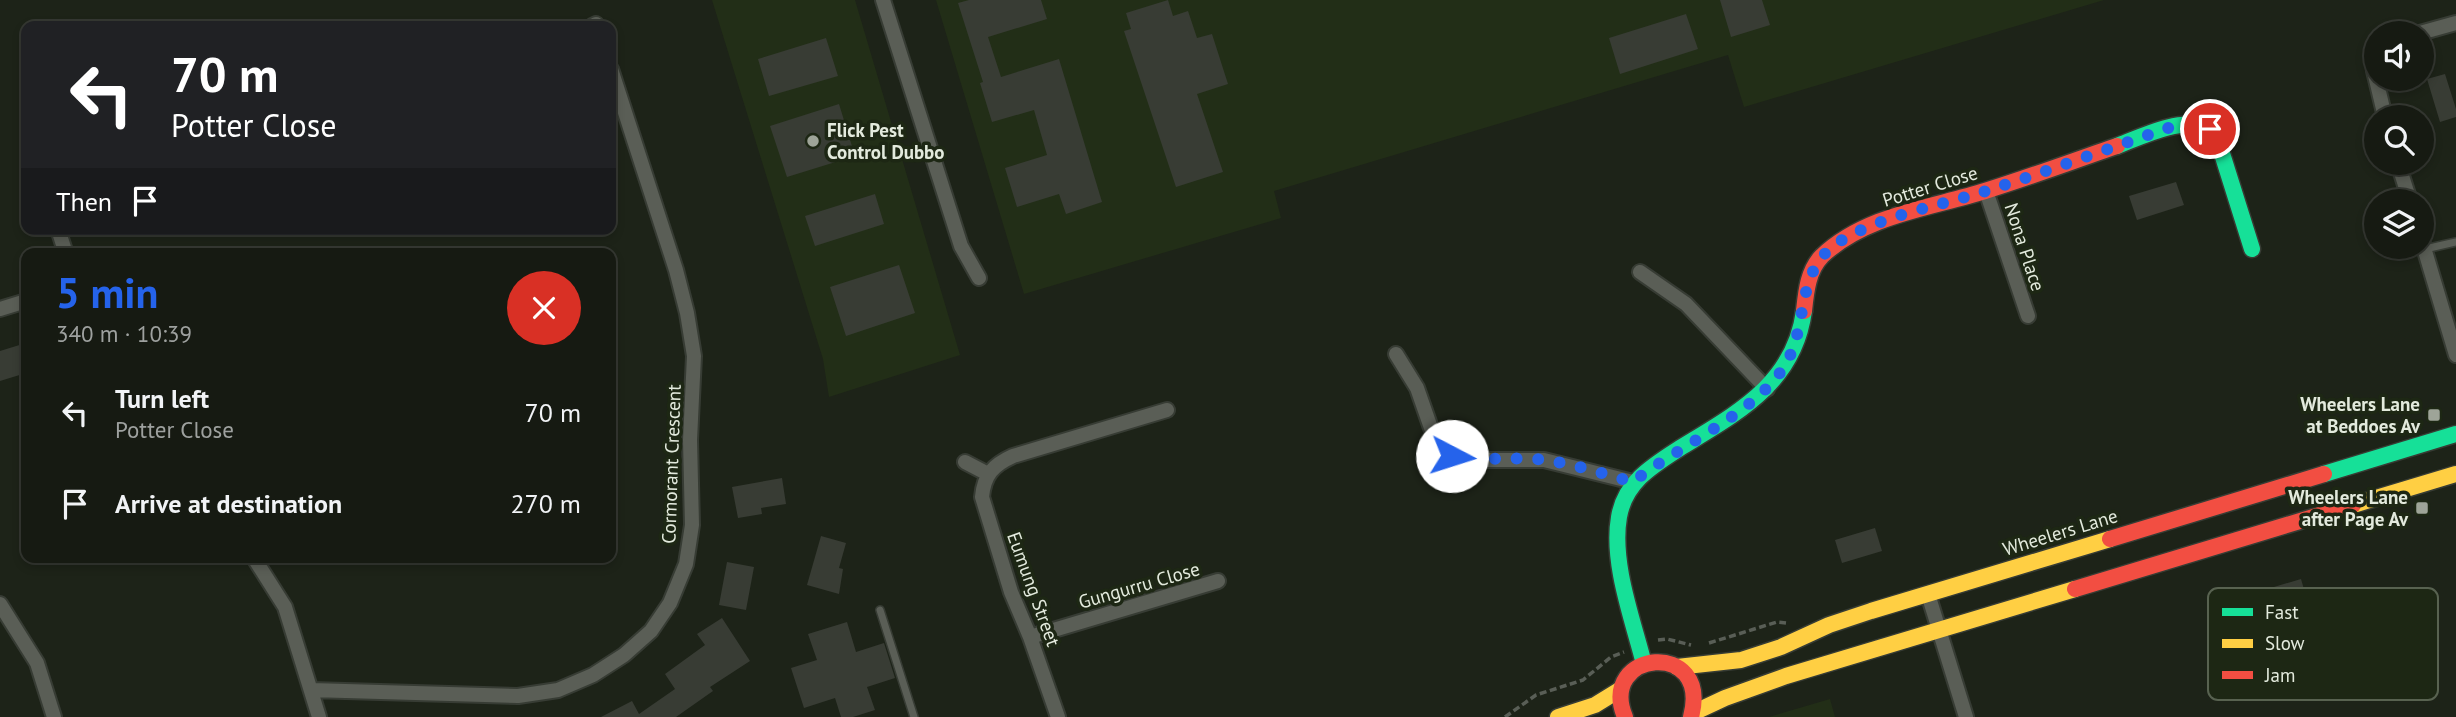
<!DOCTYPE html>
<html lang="en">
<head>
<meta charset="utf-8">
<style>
  body { margin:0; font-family:"PT Sans",sans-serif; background:#232720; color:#f1f3f6; height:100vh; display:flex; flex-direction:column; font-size:26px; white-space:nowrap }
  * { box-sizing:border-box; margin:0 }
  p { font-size:23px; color:#9ea19f }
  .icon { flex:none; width:38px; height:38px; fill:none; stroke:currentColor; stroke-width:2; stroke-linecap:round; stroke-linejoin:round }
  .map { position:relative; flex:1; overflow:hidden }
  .drawer { position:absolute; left:21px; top:248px; width:595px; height:315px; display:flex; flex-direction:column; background:#161a12; border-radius:14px; box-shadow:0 4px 10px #0003,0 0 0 2px #353832 }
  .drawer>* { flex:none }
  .top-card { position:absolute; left:21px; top:21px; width:595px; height:214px; border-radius:14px; box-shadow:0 4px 10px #0003,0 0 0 2px #353832; background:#202124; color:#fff; overflow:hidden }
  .buttons { position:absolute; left:2364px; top:21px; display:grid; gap:14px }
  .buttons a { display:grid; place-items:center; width:70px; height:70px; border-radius:50%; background:#161a12; box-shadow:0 4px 10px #0003,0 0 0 2px #353832; font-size:35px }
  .pin { position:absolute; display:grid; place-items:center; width:60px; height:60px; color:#fff; margin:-30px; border:4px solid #fff; border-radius:50%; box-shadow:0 2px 7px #0007 }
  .me { position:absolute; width:77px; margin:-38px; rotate:95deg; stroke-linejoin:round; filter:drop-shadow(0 0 5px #0008) }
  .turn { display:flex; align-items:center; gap:24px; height:147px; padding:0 35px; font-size:32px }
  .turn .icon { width:91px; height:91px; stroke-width:2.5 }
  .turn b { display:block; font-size:49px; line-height:60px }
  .then { display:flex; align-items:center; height:66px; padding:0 35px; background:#0003; gap:14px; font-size:26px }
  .round { display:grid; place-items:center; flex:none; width:74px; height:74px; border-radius:37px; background:#232720 }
  .head { display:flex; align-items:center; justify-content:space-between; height:119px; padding:0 35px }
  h1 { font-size:42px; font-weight:700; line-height:52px; color:#2563eb }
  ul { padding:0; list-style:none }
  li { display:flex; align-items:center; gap:21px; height:91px; padding:0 35px }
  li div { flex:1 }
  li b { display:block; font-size:26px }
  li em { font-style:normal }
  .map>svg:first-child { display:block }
  .built { fill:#222e17 }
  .building { fill:#383c34 }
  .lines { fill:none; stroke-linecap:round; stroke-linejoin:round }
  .lane-casing { stroke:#373c34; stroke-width:10 }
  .street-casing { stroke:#373c34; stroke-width:18 }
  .fast-casing { stroke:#373c34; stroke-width:19 }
  .slow-casing { stroke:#373c34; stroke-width:19 }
  .jam-casing { stroke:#373c34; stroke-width:19 }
  .path { stroke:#595e56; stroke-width:3.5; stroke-dasharray:7 3.5; stroke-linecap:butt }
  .lane { stroke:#5a5e56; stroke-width:7 }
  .street { stroke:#5a5e56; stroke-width:14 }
  .fast { stroke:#16e098; stroke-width:16 }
  .slow { stroke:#ffcf43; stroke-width:16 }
  .jam { stroke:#f24e42; stroke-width:16 }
  .route { stroke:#2563eb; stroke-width:12; stroke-dasharray:0 21.6 }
  .poi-dot { fill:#9ea498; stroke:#1d2714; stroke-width:2.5 }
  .labels { text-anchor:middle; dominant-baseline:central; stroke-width:7; stroke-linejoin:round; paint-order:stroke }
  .poi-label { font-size:19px; font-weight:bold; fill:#e3eadd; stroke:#1d2714; text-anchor:end }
  .street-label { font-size:19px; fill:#e3eadd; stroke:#1d2714 }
  .key { fill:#1d2714; stroke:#586250; stroke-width:2 }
  .key-label { font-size:19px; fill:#e3eadd }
</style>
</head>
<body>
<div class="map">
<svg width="2456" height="717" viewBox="0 0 2456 717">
  <rect width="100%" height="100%" fill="#1d2318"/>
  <!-- built -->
  <path class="built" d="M712,0H855L960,355L829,397L823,359Z
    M936,0H2104L1744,107L1728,55L1274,191L1281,218L1024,294Z
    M1830,699L1835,717H1769Z"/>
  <!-- building -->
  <path class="building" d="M969,0H1041L1047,19L988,37L1001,77L1059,59L1102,202L1066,214L1059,194L1017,207L1005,168L1047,155L1034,110L992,122L980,83L983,82L958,3Z
    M1168,0L1173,16L1188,11L1197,38L1212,34L1228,84L1197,94L1223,172L1176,187L1124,31L1131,29L1126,13Z
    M1720,0H1762L1770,25L1731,37Z
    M1686,14L1698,49L1620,74L1609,38Z
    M826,38L838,76L769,96L758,59Z
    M2445,74L2456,109V117L2440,122L2427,79Z
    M839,104L855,156L787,177L770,126Z
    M2176,182L2184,205L2137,220L2129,196Z
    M875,194L884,224L815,246L805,216Z
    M899,265L915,313L846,336L830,287Z
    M26,343V373L0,381V351Z
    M782,478L786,504L761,508L762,514L738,518L732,487Z
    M1875,528L1882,551L1842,563L1835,540Z
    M821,536L846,543L839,568L843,569L839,594L807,585Z
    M727,562L754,567L746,610L719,605Z
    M2301,579L2310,610L2273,621L2264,590Z
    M722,618L750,661L710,687L713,691L676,717H601L632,701L639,714L675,689L665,674L705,645L697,634Z
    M847,622L856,652L884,643L895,678L867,687L875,710L853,717H841L835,698L804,708L791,668L817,660L808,634Z"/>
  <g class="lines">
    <!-- lane casing -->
    <g class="lane-casing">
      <path id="lane" d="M2425,249L2456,242
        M880,610L914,717"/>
    </g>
    <!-- street casing -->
    <g class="street-casing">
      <path id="street" d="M883,0L961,246L979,278
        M592,26L596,24L597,26
        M2420,33L2456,23
        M2376,63L2374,71L2385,117
        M2398,163L2410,201
        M1986,191L2028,316
        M58,229L66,254
        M2422,241L2456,355
        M1640,272L1686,304L1767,389
        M0,309L26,301
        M1396,354L1417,388L1431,428L1441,445L1452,456L1472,460H1544L1633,482
        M965,462L988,474
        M1445,483L1452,456
        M254,558L285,607L319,717
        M1928,594L1966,717
        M0,604L37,663L54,717
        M1030,637L1218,581
        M311,690L518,696L558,690L593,675L624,655L651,631L670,603L686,564L692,525L690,440L694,356L687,313L676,270L611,69
        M1058,717L1030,637L1011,592L982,497C984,475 993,465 1013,456L1167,410"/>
    </g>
    <!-- fast casing -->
    <g class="fast-casing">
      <path id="fast" d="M2117,146C2138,138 2183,116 2204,128C2210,131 2215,138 2219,144L2252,249
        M2324,474L2456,434
        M1644,664C1633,620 1611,563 1619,517C1625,482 1652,466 1680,448C1737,413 1794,384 1804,311"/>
    </g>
    <!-- slow casing -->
    <g class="slow-casing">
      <path id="slow" d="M2353,505L2456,474
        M1677,667L1741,660L1781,647L1829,625L1871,611L2110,539
        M1693,713L1725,698L1786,676L2075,589
        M1558,717L1595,705L1621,689"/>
    </g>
    <!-- jam casing -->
    <g class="jam-casing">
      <path id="jam" d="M1804,311C1806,292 1808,270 1822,256C1865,215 1931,208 1985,191C2030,177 2073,161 2117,146
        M2110,539L2324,474
        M2075,589L2353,505
        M1625,717C1597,650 1712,638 1691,717"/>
    </g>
    <!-- path -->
    <path class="path" d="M1658,640L1667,639L1691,645
      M1709,643L1777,622L1786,623
      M1505,717L1536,695L1583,680L1611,657L1624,652"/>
    <!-- lane -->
    <use href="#lane" class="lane"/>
    <!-- street -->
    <use href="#street" class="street"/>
    <!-- fast -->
    <use href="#fast" class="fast"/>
    <!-- slow -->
    <use href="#slow" class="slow"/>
    <!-- jam -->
    <use href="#jam" class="jam"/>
  </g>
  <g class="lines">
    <!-- route -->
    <path class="route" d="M1452,456C1483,462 1513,456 1544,460C1574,464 1604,474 1633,482C1677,447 1755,413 1784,367C1809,327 1795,277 1832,247C1867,219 1942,205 1986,191C2048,171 2110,148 2171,127L2194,123L2210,129"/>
  </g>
  <!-- markers -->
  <g class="poi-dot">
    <circle cx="813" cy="141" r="7"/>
    <rect x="2427" y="408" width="14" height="14" rx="3.5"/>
    <rect x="2415" y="501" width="14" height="14" rx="3.5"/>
  </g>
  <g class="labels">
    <!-- poi labels -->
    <g class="poi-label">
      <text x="827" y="130" text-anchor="start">Flick Pest<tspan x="827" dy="22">Control Dubbo</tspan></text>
      <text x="2420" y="404">Wheelers Lane<tspan x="2420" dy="22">at Beddoes Av</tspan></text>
      <text x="2408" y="497">Wheelers Lane<tspan x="2408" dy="22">after Page Av</tspan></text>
    </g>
    <!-- street labels -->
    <g class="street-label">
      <text transform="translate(1930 186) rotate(-17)">Potter Close</text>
      <text transform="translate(2025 247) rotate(72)">Nona Place</text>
      <text transform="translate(671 464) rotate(-88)">Cormorant Crescent</text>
      <text transform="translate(2060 532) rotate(-17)">Wheelers Lane</text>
      <text transform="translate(1139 585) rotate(-16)">Gungurru Close</text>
      <text transform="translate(1034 589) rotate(70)">Eumung Street</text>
    </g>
  </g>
  <!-- legend -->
  <rect x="2208" y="588" width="230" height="112" rx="10" class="key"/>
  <rect x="2222" y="608" width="31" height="8" fill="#16e098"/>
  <rect x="2222" y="639" width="31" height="9" fill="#ffcf43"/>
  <rect x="2222" y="671" width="31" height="8" fill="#f24e42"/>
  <g class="key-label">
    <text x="2265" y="619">Fast</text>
    <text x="2265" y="650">Slow</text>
    <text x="2265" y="682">Jam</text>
  </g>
</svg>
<div class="buttons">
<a><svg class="icon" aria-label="sound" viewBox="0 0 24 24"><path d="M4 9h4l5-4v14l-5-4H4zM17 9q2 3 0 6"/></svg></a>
<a><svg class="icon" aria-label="search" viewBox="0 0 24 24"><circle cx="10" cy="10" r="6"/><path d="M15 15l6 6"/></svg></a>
<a><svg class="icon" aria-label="layers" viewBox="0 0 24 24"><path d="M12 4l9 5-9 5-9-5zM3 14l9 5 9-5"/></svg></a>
</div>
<div class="pin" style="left:2210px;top:129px;background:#d93025"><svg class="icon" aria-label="arrive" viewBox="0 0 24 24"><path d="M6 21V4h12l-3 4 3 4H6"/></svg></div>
<svg class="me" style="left:1452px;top:456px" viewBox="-20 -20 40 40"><circle r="19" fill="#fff"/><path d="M0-13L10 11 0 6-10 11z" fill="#2563eb"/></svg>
<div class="top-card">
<div class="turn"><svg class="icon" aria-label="left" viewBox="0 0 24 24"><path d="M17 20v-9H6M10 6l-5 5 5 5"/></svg><div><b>70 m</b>Potter Close</div></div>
<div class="then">Then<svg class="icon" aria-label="arrive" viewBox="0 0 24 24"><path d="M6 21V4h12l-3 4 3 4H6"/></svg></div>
</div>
<section class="drawer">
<div class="head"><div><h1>5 min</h1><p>340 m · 10:39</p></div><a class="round" style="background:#d93025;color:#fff"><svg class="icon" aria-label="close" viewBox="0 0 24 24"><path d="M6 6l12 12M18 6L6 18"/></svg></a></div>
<ul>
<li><svg class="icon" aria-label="left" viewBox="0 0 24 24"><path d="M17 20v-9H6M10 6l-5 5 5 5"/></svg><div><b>Turn left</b><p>Potter Close</p></div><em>70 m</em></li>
<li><svg class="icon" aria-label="arrive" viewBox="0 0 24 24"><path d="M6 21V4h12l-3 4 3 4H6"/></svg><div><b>Arrive at destination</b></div><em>270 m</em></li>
</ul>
</section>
</div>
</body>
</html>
